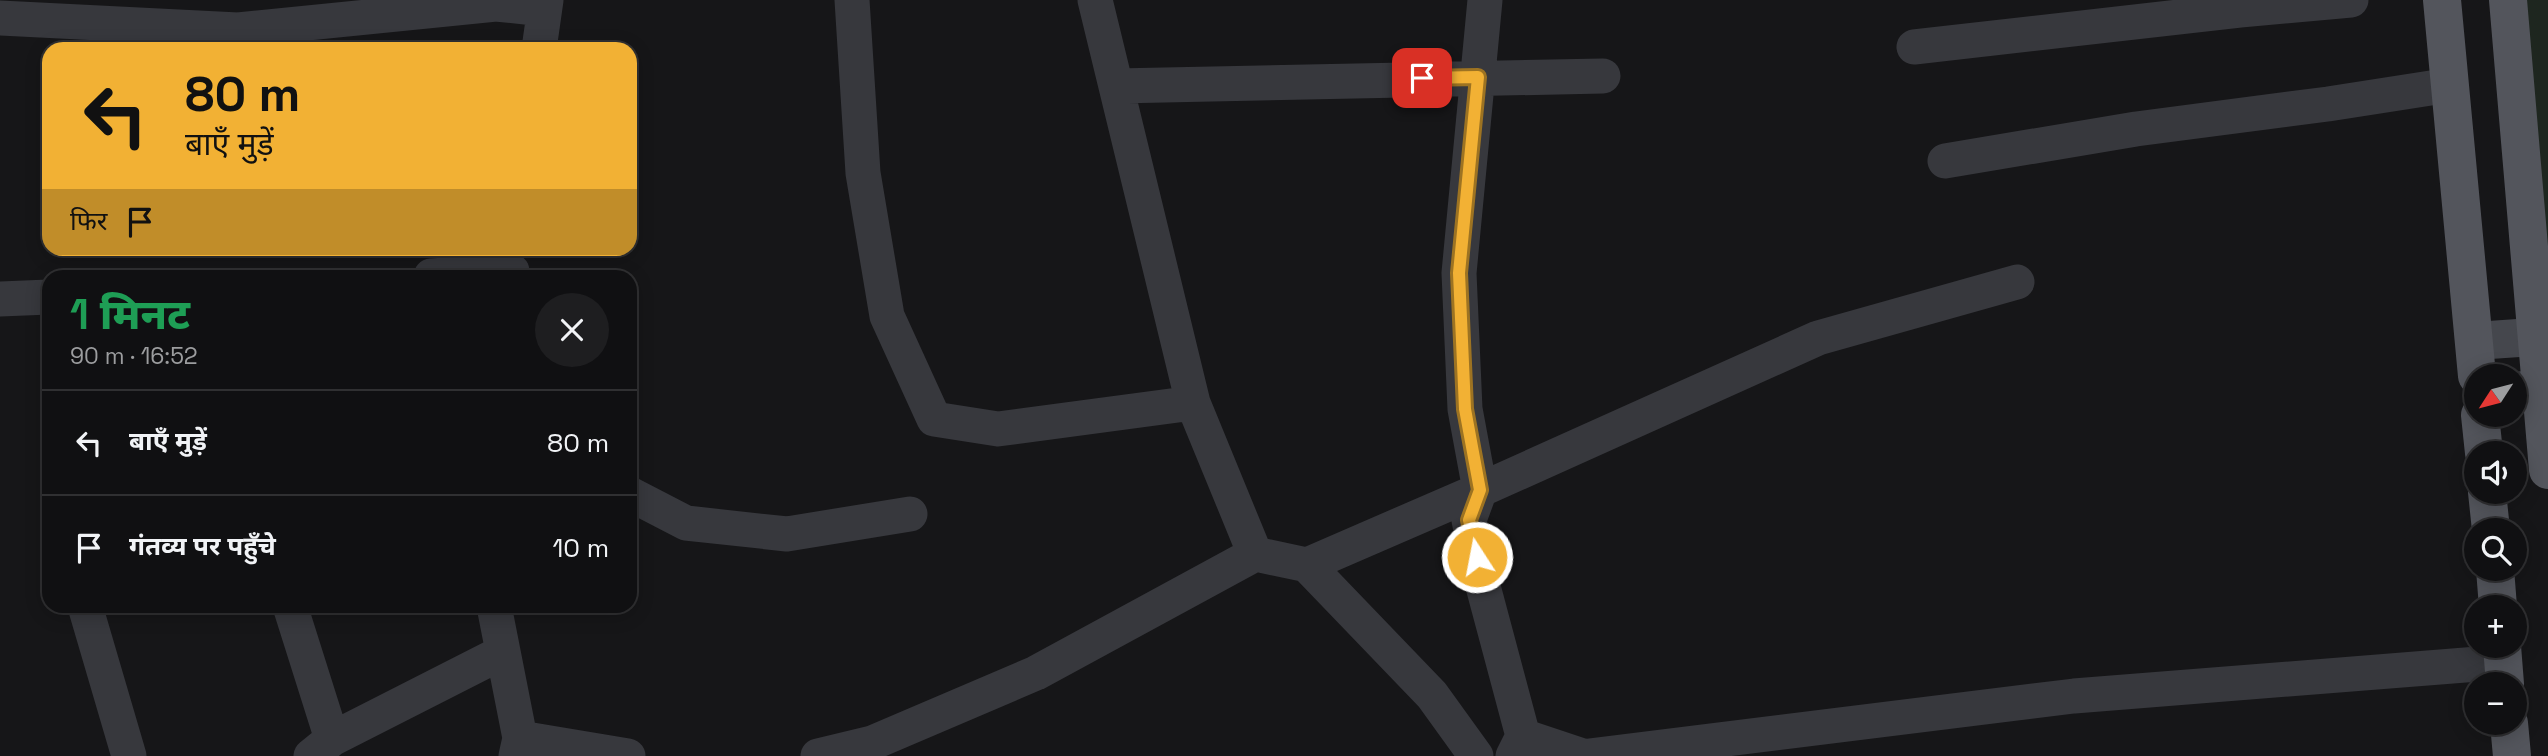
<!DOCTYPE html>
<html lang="hi">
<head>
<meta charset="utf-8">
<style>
  body { margin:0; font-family:"Space Grotesk","Noto Sans Devanagari",sans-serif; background:#1e1e20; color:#f1f3f6; height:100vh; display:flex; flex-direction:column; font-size:26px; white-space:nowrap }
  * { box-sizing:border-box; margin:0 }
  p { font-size:23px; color:#9c9d9f }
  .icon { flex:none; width:38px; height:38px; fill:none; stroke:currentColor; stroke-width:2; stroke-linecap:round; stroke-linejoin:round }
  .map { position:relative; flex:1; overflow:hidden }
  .sheet { position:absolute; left:42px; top:270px; width:595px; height:343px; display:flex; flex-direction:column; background:#101012; border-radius:21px; box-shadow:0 4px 18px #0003,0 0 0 2px #303032 }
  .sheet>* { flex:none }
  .top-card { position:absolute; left:42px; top:42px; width:595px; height:214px; border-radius:21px; box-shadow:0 4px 18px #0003,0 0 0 2px #303032; background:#f2b134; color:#111; overflow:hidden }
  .needle { width:46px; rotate:234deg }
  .buttons { position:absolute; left:2464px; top:364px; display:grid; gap:14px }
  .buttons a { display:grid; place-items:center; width:63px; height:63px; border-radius:50%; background:#101012; box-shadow:0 4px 18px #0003,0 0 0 2px #303032; font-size:35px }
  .pin { position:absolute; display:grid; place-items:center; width:60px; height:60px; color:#fff; margin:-30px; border-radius:14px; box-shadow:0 4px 10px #0006 }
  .me { position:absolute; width:77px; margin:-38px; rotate:349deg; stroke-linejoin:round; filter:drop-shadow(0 0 5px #0008) }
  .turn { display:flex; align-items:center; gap:24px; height:147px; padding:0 28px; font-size:32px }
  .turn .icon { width:91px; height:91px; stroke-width:2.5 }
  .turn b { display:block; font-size:49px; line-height:60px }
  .then { display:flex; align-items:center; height:66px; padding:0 28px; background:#0003; gap:14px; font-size:26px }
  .round { display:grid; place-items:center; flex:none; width:74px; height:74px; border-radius:37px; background:#1e1e20 }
  .headline { display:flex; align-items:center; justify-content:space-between; height:119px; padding:0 28px }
  h1 { font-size:42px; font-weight:800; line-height:52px; color:#1e9e55 }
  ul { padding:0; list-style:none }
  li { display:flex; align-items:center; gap:21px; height:105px; padding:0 28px; border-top:2px solid #303032 }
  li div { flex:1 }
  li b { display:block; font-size:26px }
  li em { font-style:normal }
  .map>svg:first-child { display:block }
  .green { fill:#1e261f }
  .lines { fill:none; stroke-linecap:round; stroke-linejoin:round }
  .street { stroke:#37383d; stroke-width:35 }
  .secondary { stroke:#45474d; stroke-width:38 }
  .primary { stroke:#53555c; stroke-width:38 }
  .route-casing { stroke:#9d7322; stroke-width:18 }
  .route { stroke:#f2b134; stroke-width:12 }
</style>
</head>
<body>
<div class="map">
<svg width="2548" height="756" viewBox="0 0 2548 756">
  <rect width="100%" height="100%" fill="#161618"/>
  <!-- green -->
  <path class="green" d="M2507,0H2548V336Z"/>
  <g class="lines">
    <!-- street -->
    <path class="street" d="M852,0L863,173L887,316L934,419L998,429L1193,403
      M1095,0L1193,403L1255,554L1307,565L1432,695L1476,756
      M1485,0L1459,273L1465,409L1480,490L1469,520L1480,575L1523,736L1513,756
      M0,18L238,30L496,4L544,9
      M1914,47L2240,10L2351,0
      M539,49L546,0
      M1116,86L1603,76
      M1945,161L2136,129L2328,104L2450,85
      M431,276L512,271
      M0,299L49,297
      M630,494L686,523L787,534L910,514
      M1307,565L1480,490L1818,338L2017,282
      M85,606L129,756
      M290,606L332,739
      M494,606L520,738L516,756
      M1523,736L1583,756
      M520,738L628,756
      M311,756L332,739L503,652
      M818,756L872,743L1036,673L1255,554
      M1589,756L2074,696L2503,662"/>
    <!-- secondary -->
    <path class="secondary" d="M2475,341L2548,336
      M2515,391L2548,387"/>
    <!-- primary -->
    <path class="primary" d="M2442,0L2477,376
      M2508,0L2548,470
      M2480,415L2484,453
      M2487,492L2491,530
      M2495,569L2498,607
      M2502,646L2505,684
      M2509,723L2512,756"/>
  </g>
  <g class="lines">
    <!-- route casing -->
    <g class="route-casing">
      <path id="route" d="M1422,78L1478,77L1459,273L1465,409L1480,490L1469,520L1477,557"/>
    </g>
    <!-- route -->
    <use href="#route" class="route"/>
  </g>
</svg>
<div class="buttons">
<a><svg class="needle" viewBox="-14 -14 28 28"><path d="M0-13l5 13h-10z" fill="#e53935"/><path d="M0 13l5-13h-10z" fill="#9c9d9f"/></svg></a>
<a><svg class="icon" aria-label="sound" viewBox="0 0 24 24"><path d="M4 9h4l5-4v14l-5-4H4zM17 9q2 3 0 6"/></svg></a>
<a><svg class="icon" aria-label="search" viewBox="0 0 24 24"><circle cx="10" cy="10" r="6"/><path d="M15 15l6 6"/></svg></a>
<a>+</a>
<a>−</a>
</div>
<div class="pin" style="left:1422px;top:78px;background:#d93025"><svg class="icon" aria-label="arrive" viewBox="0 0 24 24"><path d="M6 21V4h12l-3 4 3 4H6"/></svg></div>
<svg class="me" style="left:1477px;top:557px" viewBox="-20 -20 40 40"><circle r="17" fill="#f2b134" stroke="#fff" stroke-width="3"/><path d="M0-11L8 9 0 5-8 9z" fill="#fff"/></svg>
<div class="top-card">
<div class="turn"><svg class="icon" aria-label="left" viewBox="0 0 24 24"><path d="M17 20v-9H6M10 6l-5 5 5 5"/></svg><div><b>80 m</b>बाएँ मुड़ें</div></div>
<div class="then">फिर<svg class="icon" aria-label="arrive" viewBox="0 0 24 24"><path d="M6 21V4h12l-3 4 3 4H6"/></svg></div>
</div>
<section class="sheet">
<div class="headline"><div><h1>1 मिनट</h1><p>90 m · 16:52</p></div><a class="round"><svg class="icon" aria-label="close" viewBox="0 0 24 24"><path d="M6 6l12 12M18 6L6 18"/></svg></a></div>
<ul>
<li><svg class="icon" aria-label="left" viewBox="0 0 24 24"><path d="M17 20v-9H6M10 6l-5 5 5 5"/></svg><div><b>बाएँ मुड़ें</b></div><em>80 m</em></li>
<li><svg class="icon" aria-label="arrive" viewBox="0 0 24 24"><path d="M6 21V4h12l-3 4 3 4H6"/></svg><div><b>गंतव्य पर पहुँचे</b></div><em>10 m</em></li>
</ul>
</section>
</div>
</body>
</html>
